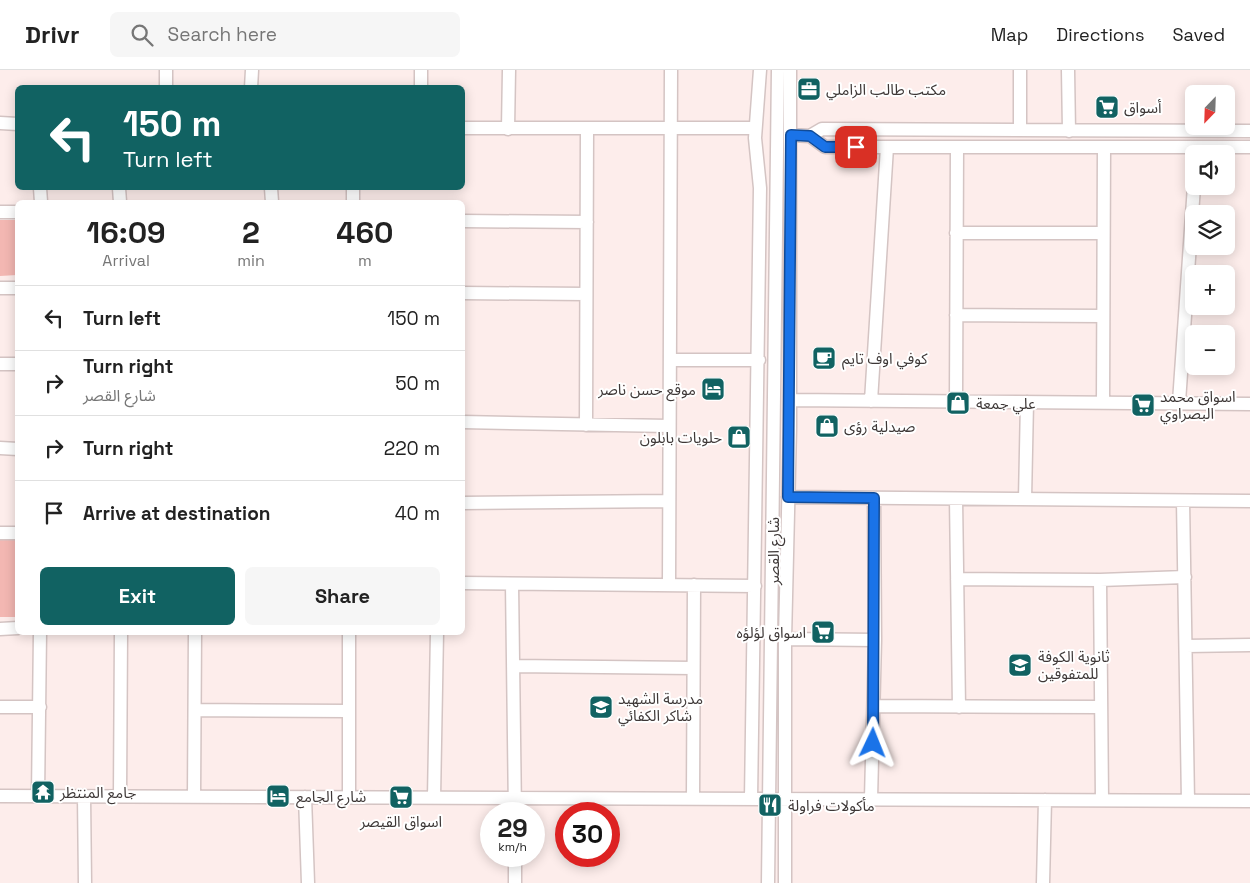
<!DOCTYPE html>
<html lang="en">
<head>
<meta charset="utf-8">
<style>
  body { margin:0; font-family:"Space Grotesk","Noto Sans Arabic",sans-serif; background:#f6f6f6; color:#222; height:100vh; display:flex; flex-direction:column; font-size:19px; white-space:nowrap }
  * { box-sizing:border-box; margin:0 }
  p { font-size:16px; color:#767676 }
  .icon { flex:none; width:28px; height:28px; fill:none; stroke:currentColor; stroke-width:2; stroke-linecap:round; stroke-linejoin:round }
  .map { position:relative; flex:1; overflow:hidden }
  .drawer { position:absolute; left:15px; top:130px; width:450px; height:435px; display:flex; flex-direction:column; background:#fff; border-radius:8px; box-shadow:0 2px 12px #0003 }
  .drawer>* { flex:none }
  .hud { position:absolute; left:15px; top:15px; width:450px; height:105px; border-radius:8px; box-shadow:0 2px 12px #0003; background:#116262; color:#fff; overflow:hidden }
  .needle { width:32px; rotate:203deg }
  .fabs { position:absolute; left:1185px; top:15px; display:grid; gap:10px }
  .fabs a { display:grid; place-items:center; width:50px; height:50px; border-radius:8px; background:#fff; box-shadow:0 2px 12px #0003; font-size:25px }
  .speed { position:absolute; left:480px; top:732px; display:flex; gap:10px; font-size:25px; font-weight:700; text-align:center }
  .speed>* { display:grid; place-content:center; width:65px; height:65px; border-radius:50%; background:#fff; box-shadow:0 2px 12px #0003; line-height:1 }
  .speed small { font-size:12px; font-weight:400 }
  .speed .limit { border:8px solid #d22; background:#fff; color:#111 }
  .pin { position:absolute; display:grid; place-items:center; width:42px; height:42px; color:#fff; margin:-21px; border-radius:10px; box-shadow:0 2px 8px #0006 }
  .me { position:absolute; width:55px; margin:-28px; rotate:2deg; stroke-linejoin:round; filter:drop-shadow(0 0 4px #0008) }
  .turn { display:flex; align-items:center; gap:18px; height:105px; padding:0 25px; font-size:22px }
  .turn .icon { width:65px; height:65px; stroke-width:2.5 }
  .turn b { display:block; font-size:35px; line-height:42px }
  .eta { display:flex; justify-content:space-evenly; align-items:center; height:85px; text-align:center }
  .eta b { font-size:30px; font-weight:600; line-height:35px }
  .cta { display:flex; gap:10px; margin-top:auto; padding:10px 25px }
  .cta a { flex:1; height:58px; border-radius:8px; background:#116262; color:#fff; font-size:20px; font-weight:600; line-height:58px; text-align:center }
  .cta a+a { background:#f6f6f6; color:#222 }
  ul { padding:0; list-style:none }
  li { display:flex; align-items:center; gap:15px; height:65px; padding:0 25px; border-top:1px solid #e0e0e0 }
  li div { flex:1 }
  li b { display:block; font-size:19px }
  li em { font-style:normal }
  header { display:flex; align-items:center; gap:30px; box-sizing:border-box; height:70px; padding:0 25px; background:#fff; border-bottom:1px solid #e0e0e0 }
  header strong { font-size:24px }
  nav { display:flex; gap:28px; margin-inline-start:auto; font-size:18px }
  .search { width:350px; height:45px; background:#f6f6f6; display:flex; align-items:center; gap:12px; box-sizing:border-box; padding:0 18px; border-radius:8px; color:#767676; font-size:19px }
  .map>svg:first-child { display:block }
  .green { fill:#f3b7b2 }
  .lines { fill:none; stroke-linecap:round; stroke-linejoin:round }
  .minor-casing { stroke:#d4c4c3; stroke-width:15 }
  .minor { stroke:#fff; stroke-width:12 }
  .route-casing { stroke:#114b97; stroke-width:12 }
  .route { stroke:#1a73e8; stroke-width:9 }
  .labels { text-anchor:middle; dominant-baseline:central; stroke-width:4; stroke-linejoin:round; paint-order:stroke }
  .poi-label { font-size:15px; fill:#3e3837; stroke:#fff; text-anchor:start }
  .street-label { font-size:15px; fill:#3e3837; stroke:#fff }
</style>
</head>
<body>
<header>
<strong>Drivr</strong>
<div class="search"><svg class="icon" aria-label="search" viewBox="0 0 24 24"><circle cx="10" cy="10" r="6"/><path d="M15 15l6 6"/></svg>Search here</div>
<nav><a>Map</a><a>Directions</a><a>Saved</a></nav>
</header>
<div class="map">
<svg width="1250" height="813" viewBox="0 0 1250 813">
  <rect width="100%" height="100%" fill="#fdedeb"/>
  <!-- green -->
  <path class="green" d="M0,150H17V205L0,206Z
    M17,468V547H0V469Z"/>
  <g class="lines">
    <!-- minor casing -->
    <g class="minor-casing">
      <path id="minor" d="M421,0V18
        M1068,0L1069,61
        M166,18V0
        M251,18L252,0
        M0,53L18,54
        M462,58H755
        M508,59L509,0
        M1020,60V0
        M791,65L810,66L825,77H1250
        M810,66L822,59L1250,61
        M40,118L41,132
        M119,118L120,132
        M271,118L272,132
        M353,132V118
        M0,142H18
        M462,151L587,152
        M956,163H1102
        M0,218H18
        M462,223L586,224
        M956,245L1103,246
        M670,290H759
        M0,294H18
        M790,330L1250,334
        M871,331L887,77
        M956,331L957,77
        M1103,332L1104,77
        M1179,332L1194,116
        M462,352L669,356
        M586,355L587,60
        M0,378L18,379
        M788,427L1250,431
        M956,429L959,637
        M1025,429L1027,332
        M1183,431L1188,731
        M462,433L668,431
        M0,463H18
        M957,509L1100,510L1185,507
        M1100,510L1102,730
        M462,513L755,516
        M512,514L515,744
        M669,514L671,0
        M0,559L18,558
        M785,569L875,570
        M1186,576L1250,575
        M513,596L693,598
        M874,636L1101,637
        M0,637H40
        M195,640L348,641
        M0,726L1250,731
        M38,726L40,562
        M84,726L85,813
        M120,726L121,562
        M194,727L195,562
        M305,727L308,813
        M349,727V562
        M434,728L437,562
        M693,728L694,515
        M751,729L760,118L755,68L760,0
        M871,729L875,570L874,428
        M515,786V813
        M768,813L778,0
        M785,813V569L790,358V0
        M1043,813L1045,730"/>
    </g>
    <!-- minor -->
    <use href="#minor" class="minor"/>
  </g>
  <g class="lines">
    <!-- route casing -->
    <g class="route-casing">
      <path id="route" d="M856,77H825L810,66L791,65L788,427L874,428L873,673"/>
    </g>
    <!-- route -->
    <use href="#route" class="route"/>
  </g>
  <!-- icons -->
  <defs>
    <g id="office-square" transform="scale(1.25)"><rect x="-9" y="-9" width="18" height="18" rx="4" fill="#116262" stroke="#fff"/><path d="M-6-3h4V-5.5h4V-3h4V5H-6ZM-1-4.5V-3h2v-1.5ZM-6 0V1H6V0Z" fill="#fff"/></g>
    <g id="supermarket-square" transform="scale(1.25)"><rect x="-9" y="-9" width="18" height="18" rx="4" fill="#116262" stroke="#fff"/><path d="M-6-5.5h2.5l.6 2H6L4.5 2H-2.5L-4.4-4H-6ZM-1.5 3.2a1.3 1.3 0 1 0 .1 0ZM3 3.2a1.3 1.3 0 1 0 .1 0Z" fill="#fff"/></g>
    <g id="cafe-square" transform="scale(1.25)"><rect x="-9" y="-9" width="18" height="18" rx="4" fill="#116262" stroke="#fff"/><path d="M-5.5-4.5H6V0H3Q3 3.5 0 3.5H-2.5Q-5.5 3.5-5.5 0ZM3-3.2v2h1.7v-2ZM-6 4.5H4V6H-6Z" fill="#fff"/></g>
    <g id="hotel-square" transform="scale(1.25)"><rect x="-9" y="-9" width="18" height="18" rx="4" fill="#116262" stroke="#fff"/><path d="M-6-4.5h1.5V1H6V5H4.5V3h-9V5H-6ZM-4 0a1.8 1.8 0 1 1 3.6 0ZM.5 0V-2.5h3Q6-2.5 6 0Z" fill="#fff"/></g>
    <g id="shop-square" transform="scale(1.25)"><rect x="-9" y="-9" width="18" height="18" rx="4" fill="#116262" stroke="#fff"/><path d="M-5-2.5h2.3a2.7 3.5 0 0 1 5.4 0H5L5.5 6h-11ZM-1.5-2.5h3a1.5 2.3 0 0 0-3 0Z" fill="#fff"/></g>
    <g id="school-square" transform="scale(1.25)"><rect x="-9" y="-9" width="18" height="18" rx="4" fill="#116262" stroke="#fff"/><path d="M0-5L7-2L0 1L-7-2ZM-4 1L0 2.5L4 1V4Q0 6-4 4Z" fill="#fff"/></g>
    <g id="temple-square" transform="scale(1.25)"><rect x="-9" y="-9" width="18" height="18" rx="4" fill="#116262" stroke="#fff"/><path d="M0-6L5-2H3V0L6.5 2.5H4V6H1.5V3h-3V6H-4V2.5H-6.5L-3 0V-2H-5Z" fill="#fff"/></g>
    <g id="restaurant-square" transform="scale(1.25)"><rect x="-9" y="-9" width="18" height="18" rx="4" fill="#116262" stroke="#fff"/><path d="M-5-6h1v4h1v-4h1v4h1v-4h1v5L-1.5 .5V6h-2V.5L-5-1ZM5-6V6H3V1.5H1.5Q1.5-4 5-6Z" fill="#fff"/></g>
  </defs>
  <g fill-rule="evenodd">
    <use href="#office-square" x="809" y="19"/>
    <use href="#supermarket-square" x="1107" y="37"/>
    <use href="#cafe-square" x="824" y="288"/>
    <use href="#hotel-square" x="713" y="319"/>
    <use href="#shop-square" x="958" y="333"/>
    <use href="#supermarket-square" x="1143" y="335"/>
    <use href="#shop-square" x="827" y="356"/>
    <use href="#shop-square" x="739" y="367"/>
    <use href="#supermarket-square" x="823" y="562"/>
    <use href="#school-square" x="1020" y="595"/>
    <use href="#school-square" x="601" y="637"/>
    <use href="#temple-square" x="43" y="722"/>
    <use href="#hotel-square" x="278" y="726"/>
    <use href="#supermarket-square" x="401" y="727"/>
    <use href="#restaurant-square" x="770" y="735"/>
  </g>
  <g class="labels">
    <!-- poi labels -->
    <g class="poi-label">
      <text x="826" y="19">مكتب طالب الزاملي</text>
      <text x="1124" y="37">أسواق</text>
      <text x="842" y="288">كوفي اوف تايم</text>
      <text x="696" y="319" text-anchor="end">موقع حسن ناصر</text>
      <text x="1160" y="326">اسواق محمد<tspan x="1160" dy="17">البصراوي</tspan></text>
      <text x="976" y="333">علي جمعة</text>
      <text x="844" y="356">صيدلية رؤى</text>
      <text x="722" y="367" text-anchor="end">حلويات بابلون</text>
      <text x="806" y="562" text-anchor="end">اسواق لؤلؤه</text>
      <text x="1038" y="586">ثانوية الكوفة<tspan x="1038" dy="17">للمتفوقين</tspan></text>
      <text x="618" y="628">مدرسة الشهيد<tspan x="618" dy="17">شاكر الكفائي</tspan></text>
      <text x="60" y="722">جامع المنتظر</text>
      <text x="296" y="726">شارع الجامع</text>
      <text x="788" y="735">مأكولات فراولة</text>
      <text x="401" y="751" text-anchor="middle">اسواق القيصر</text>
    </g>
    <!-- street labels -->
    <g class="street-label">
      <text transform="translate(773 481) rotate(-90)">شارع القصر</text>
    </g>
  </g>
</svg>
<div class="fabs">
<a><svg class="needle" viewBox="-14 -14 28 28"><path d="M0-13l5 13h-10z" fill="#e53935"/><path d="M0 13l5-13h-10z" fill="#767676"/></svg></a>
<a><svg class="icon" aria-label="sound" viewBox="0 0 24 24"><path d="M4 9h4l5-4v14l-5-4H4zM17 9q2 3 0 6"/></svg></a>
<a><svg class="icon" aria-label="layers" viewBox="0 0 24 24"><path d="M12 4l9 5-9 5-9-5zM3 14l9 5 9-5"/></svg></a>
<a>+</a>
<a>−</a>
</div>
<div class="speed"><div>29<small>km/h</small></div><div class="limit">30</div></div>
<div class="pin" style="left:856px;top:77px;background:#d93025"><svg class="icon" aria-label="arrive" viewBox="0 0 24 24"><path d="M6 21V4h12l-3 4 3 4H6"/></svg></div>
<svg class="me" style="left:873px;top:673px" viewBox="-20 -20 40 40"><path d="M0-17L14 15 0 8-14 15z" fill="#1a73e8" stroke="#fff" stroke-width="4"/></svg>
<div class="hud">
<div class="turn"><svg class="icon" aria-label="left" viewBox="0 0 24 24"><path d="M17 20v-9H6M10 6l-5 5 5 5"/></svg><div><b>150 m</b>Turn left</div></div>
</div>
<section class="drawer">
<div class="eta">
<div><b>16:09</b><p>Arrival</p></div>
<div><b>2</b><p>min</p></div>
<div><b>460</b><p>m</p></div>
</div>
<ul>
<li><svg class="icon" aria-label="left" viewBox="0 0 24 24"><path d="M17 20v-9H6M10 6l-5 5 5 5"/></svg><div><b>Turn left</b></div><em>150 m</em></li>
<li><svg class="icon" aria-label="right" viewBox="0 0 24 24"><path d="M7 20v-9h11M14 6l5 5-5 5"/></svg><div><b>Turn right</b><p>شارع القصر</p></div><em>50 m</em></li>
<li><svg class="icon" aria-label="right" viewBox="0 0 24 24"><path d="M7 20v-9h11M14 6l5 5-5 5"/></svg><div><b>Turn right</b></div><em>220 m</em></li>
<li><svg class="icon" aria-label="arrive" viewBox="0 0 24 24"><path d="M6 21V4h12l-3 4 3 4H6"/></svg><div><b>Arrive at destination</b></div><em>40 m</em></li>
</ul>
<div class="cta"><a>Exit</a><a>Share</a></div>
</section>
</div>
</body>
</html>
